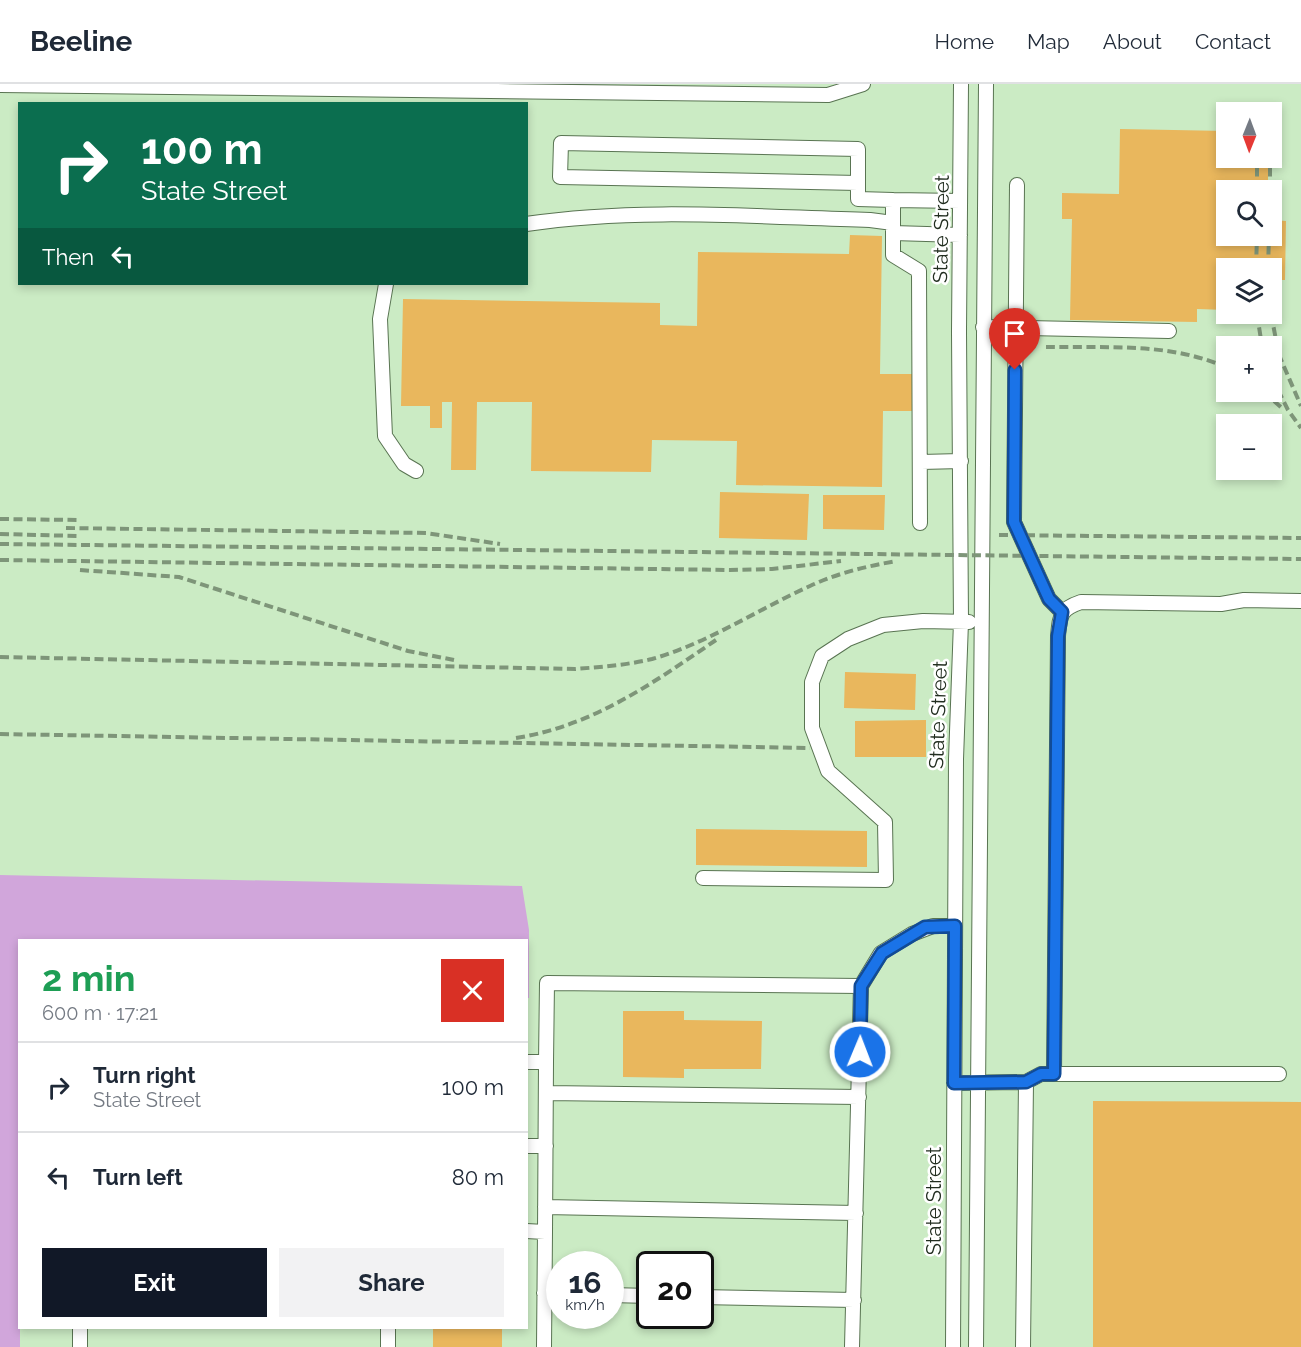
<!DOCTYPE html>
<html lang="en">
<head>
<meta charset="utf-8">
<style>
  body { margin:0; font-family:Raleway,sans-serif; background:#f2f2f3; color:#1f2937; height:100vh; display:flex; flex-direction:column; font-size:22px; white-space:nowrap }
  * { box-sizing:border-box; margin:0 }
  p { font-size:20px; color:#747a83 }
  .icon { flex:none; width:33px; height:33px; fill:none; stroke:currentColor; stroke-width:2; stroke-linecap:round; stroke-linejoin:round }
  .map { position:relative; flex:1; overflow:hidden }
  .side { position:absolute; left:18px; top:855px; width:510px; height:390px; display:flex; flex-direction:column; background:#fff; border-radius:0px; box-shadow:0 3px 9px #0003 }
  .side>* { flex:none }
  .top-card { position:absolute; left:18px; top:18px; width:510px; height:183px; border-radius:0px; box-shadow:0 3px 9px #0003; background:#0b6e4f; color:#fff; overflow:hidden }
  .needle { width:39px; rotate:181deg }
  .buttons { position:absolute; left:1216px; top:18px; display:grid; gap:12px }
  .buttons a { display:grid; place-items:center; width:66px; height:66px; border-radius:0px; background:#fff; box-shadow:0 3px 9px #0003; font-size:30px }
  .speed { position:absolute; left:546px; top:1167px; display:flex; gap:12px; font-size:30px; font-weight:700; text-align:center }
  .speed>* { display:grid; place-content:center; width:78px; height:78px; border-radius:50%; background:#fff; box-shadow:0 3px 9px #0003; line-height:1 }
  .speed small { font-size:15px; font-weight:400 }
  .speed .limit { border:3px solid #111; border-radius:9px; background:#fff; color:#111 }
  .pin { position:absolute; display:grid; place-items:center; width:51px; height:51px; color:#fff; margin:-62px -26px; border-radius:50% 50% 50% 0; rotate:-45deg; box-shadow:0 0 6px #0007 }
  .pin .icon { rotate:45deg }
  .me { position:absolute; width:66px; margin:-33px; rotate:1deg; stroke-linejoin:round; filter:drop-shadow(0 0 4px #0008) }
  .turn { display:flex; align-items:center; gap:21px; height:126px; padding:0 24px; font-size:27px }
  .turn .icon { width:78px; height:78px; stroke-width:2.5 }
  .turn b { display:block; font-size:42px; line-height:51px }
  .then { display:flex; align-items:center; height:57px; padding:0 24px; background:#0003; gap:12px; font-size:22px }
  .round { display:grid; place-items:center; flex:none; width:63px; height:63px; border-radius:0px; background:#f2f2f3 }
  .head { display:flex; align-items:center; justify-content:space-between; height:102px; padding:0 24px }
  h1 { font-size:36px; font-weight:700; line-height:45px; color:#1e9e55 }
  .action { display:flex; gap:12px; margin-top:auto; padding:12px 24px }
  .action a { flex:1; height:69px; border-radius:0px; background:#111827; color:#fff; font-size:24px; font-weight:700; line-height:69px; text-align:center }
  .action a+a { background:#f2f2f3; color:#1f2937 }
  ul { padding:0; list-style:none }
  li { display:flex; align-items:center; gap:18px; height:90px; padding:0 24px; border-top:2px solid #e0e1e3 }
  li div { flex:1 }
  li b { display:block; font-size:22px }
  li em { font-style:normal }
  header { display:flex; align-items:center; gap:36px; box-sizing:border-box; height:84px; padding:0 30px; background:#fff; border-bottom:2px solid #e0e1e3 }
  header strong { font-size:28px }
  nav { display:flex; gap:33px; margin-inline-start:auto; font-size:21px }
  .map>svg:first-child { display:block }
  .green { fill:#d1a6db }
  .building { fill:#e9b75d }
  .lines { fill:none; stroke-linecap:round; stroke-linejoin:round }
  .minor-casing { stroke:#597452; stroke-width:16 }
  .minor { stroke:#fff; stroke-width:14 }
  .rail { stroke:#7e9579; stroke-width:4; stroke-dasharray:9 4.5; stroke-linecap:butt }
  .route-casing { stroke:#114b97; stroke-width:15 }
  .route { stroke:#1a73e8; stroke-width:10 }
  .labels { text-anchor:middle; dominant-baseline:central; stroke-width:5; stroke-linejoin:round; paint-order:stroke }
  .street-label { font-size:20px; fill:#212d1f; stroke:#fff }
</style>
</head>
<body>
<header>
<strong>Beeline</strong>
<nav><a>Home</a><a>Map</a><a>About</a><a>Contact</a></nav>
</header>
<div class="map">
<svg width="1301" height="1263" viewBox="0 0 1301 1263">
  <rect width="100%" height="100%" fill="#cbebc4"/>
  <!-- green -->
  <path class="green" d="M0,791L522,802L529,846V914H526V856H20V1263H0Z"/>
  <!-- building -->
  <path class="building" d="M1120,45L1227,47V74H1268V106H1227V152H1272V136L1286,137L1285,196H1272V184H1227V226L1197,225V238L1070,236L1072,135H1062V109L1119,110Z
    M850,151L882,152L880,290H915L914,327H883L882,403L736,401L737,357L652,356L651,388L531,387L532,318H477L476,386H451L452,318H442V344H430V322H401L403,215L660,219V241L697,242L698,168L849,170Z
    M720,408L809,410L807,456L719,454Z
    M823,411H885L884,446L823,445Z
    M845,588L916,590L915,626L844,624Z
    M926,636V673H855V637Z
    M696,745L867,747V783L696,781Z
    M623,927H684V936L762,937L761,985H684V994L623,993Z
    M1093,1017L1301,1018V1263H1093Z
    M433,1244H502V1263H433Z"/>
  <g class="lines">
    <!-- minor casing -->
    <g class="minor-casing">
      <path id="minor" d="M0,1L828,11L863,0
        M858,99L560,93L561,59L858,65V115L893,116
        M1017,101L1014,438L1049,515L1062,528
        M526,140C640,123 756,133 870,136L893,139
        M893,149L960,151
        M386,200L380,235L385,352L404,380L416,387
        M983,243L1169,247
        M921,378L961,377
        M920,439L919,187L893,171V116L960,117
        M703,794L886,796L885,738L828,687L812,644V598L822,572L848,555L883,541L923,537L969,538
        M526,978H546L547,899L861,902
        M1054,990L1058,552C1060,531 1060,525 1081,518L1221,520L1244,516L1301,517
        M954,999L1026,998
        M546,1009L859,1013
        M526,1062H546
        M545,1123L856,1129
        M526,1147L545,1148L546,978
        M544,1209L560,1210
        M610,1211L650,1212
        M700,1213L854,1216
        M80,1244V1263
        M388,1244V1263
        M544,1263L545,1148
        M852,1263L861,902L881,869L912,850L933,842H955
        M953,1263L956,675L961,538L959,248L961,0
        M976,1263L986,0
        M1023,1263L1026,998L1041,990H1279"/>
    </g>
    <!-- minor -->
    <use href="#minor" class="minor"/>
    <!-- rail -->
    <path class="rail" d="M1257,106V74
      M1270,106V74
      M1256,184L1257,152
      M1268,184L1269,152
      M1257,230L1262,262
      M1271,230L1279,271L1301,322
      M1046,263C1106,264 1172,258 1227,284
      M1272,294L1288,326L1301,344
      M1264,308L1283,325
      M0,435L78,436
      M66,444L426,449L500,460
      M0,450L78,452
      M999,451L1301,454
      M0,460L1301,475
      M0,476L730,486L772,485L841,477
      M80,486L179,493L408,567L454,576
      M0,573L575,585C601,583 627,581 652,575C708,559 757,526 810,502C838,489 867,482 897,477
      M0,650L810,664
      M516,654C593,642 653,599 716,556"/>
  </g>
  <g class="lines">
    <!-- route casing -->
    <g class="route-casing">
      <path id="route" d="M860,968L861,902L882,869L925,843L955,842L954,999L1026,998L1041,990H1054L1058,552L1062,528L1049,515L1014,438L1015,286"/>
    </g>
    <!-- route -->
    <use href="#route" class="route"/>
  </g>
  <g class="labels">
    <!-- street labels -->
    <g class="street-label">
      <text transform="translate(941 145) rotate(-89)">State Street</text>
      <text transform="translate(938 631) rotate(-88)">State Street</text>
      <text transform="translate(934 1117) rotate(-90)">State Street</text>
    </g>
  </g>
</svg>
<div class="buttons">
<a><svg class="needle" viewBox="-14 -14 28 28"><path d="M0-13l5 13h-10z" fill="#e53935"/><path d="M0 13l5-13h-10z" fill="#747a83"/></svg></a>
<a><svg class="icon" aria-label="search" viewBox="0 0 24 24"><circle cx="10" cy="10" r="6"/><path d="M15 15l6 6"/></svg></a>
<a><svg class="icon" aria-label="layers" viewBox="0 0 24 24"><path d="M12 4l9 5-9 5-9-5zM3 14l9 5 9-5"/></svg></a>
<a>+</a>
<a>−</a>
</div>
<div class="speed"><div>16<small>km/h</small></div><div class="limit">20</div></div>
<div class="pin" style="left:1015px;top:286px;background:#d93025"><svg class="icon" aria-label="arrive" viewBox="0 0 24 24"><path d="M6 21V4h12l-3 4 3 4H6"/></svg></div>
<svg class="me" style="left:860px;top:968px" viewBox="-20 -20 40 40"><circle r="17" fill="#1a73e8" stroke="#fff" stroke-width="3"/><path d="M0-11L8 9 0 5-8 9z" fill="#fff"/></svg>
<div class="top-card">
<div class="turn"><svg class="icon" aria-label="right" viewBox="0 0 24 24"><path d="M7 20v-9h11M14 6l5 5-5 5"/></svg><div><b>100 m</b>State Street</div></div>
<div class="then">Then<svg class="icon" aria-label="left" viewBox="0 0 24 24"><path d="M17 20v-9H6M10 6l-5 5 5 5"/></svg></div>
</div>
<section class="side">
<div class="head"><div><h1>2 min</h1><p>600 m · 17:21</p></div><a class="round" style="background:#d93025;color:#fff"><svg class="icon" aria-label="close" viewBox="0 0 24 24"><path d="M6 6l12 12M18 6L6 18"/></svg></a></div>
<ul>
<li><svg class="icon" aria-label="right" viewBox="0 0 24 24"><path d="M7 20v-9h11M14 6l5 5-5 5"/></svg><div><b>Turn right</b><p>State Street</p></div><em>100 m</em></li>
<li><svg class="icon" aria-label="left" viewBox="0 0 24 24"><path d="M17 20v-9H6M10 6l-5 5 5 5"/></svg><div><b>Turn left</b></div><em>80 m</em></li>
</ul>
<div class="action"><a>Exit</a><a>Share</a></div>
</section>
</div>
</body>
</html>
